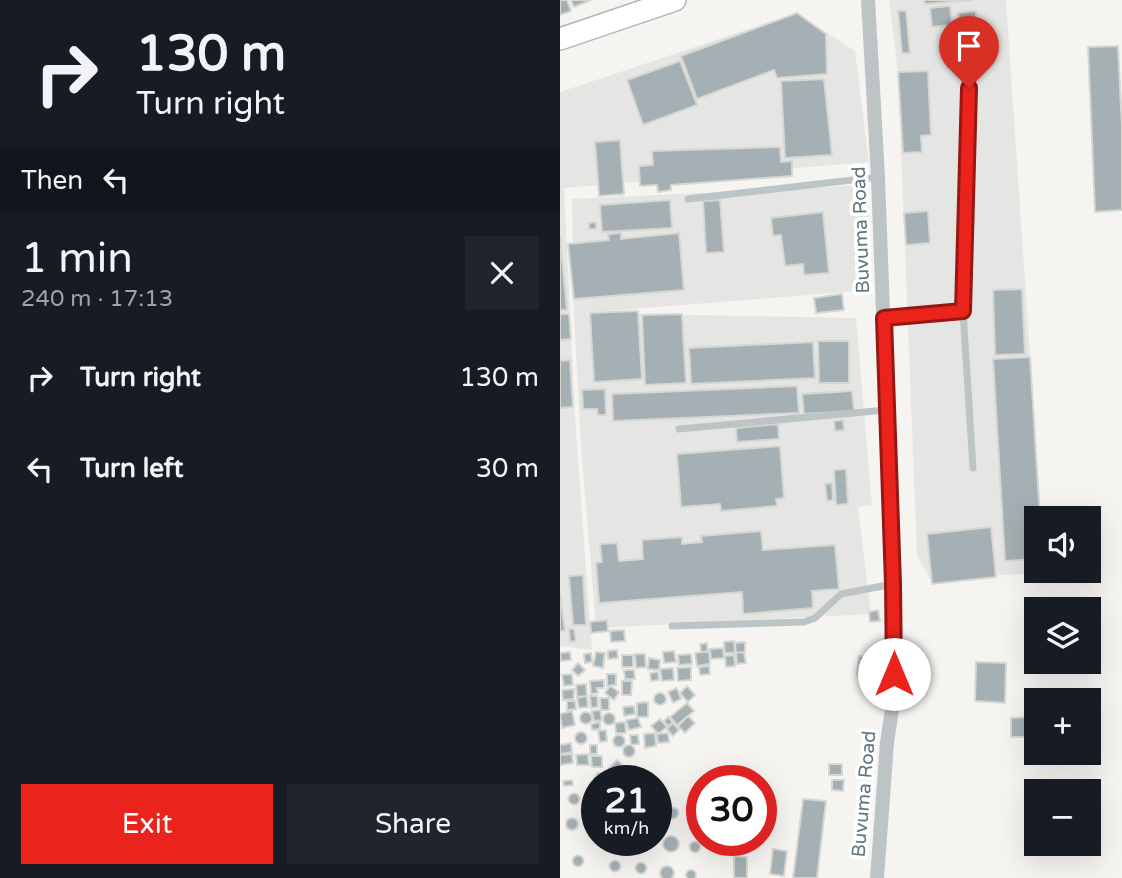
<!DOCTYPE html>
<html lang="en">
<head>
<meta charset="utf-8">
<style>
  body { margin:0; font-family:"Varela Round",sans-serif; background:#20242c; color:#f1f3f6; height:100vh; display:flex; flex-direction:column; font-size:26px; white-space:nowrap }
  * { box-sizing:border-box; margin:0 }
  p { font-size:23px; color:#9ea1a6 }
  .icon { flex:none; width:38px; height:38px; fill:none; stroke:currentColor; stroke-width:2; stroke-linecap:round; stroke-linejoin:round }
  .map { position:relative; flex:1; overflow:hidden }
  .drawer { display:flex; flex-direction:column; background:#171b24; width:560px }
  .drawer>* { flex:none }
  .banner { background:#171b24; color:#f1f3f6; overflow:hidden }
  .buttons { position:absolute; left:464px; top:506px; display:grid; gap:14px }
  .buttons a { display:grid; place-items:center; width:77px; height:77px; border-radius:0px; background:#171b24; box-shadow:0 7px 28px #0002; font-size:35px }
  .speed { position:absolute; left:21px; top:765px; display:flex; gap:14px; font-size:35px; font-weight:700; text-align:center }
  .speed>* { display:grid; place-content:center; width:91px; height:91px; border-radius:50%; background:#171b24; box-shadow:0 7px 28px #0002; line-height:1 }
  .speed small { font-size:18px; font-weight:400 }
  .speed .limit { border:10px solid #d22; background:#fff; color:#111 }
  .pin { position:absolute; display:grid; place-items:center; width:60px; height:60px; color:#fff; margin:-72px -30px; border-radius:50% 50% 50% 0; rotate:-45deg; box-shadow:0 0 7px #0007 }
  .pin .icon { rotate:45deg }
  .me { position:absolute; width:77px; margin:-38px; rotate:0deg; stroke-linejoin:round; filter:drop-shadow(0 0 5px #0008) }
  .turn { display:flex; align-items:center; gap:24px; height:147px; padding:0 21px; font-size:32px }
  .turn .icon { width:91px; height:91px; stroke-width:2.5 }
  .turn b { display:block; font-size:49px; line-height:60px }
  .then { display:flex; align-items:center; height:66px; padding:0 21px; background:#0003; gap:14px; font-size:26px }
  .round { display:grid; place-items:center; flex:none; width:74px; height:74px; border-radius:0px; background:#20242c }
  .summary { display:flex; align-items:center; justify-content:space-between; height:119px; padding:0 21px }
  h1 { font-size:42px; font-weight:600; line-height:52px }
  .primary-button { display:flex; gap:14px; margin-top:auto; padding:14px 21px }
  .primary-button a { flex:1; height:80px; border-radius:0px; background:#ea241c; color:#fff; font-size:28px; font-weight:600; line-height:80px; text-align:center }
  .primary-button a+a { background:#20242c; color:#f1f3f6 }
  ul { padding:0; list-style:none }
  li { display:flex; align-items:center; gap:21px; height:91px; padding:0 21px }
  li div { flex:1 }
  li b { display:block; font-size:26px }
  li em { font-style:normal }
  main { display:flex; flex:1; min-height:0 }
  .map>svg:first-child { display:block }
  .built { fill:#e5e6e4 }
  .building { fill:#a4b0b3; stroke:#d6d6d3; stroke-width:2 }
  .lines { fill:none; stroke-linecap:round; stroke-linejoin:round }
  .secondary-casing { stroke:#adb6b9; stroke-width:24 }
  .service { stroke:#bdc4c6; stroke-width:7 }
  .minor { stroke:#bdc4c6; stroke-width:14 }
  .secondary { stroke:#fff; stroke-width:21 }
  .route-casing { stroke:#981712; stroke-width:18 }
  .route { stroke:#ea241c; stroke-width:12 }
  .labels { text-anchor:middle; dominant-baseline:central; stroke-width:7; stroke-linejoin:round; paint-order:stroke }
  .street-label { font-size:19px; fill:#5e767d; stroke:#fff }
</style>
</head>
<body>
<main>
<section class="drawer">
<div class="banner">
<div class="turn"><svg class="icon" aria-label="right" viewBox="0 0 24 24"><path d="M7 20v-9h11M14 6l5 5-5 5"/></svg><div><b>130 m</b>Turn right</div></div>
<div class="then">Then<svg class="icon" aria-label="left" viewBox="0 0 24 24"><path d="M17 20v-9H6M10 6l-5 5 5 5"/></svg></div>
</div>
<div class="summary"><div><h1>1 min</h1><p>240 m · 17:13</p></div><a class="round"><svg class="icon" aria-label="close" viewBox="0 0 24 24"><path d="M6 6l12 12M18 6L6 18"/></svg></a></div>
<ul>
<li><svg class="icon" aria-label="right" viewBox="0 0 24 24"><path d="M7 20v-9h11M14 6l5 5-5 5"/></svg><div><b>Turn right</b></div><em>130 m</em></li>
<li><svg class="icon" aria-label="left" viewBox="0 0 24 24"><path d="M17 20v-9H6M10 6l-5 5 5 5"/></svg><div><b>Turn left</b></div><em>30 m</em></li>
</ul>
<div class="primary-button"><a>Exit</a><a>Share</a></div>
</section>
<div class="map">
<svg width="562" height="878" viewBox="0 0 562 878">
  <rect width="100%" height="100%" fill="#f5f4f1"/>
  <!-- built -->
  <path class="built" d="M329,0H446L481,518H476V570L484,571V573L370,579L357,555L338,72Z
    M237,13L295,51L309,162L4,188L15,418L32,650L0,646V92Z
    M308,185L310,290L24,313L296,318L312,505L298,507L311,614L36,628L20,432L14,314L12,199Z"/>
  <!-- building -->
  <path class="building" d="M0,0H7L11,11L0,15Z
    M11,0H31L14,7Z
    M364,0H413L365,4Z
    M390,6L392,25L372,27L370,8Z
    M338,11H346L350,53H342Z
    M416,11V19L399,20L398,13Z
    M237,13L266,34L267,74L217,78L214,70L137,99L121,56Z
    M558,46L562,128V210L535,212L528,47Z
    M419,50L421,62L387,67L386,54Z
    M120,61L137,105L83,125L67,80Z
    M368,71L371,135L361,136L362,152L343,153L338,72Z
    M264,79L272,155L225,158L221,81Z
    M60,140L64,194L39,196L35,142Z
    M220,147L221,162L232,161V176L111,185V190L98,192L97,185L80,186L79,166L93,165L92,151Z
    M110,200L112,228L42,232L40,205Z
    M160,200L164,252L146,253L143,201Z
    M368,211L370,243L346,245L344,213Z
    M263,212L269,273L244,275L243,264L225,266L221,235L213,236L211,218Z
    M36,222V229H29V223Z
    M61,233V239L119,233L124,290L14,299L8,244L49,240L48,234Z
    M0,236L7,310H0Z
    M462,289L465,354L435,355L433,290Z
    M282,294L284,310L256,313L254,298Z
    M78,311L82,379L34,382L30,313Z
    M0,314H9L11,339L0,340Z
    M122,314L126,383L85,385L82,315Z
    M258,341H289V383H259Z
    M253,342L255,378L131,384L129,348Z
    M470,357L480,518H476V559L445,561L433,359Z
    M10,360L13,407L0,408V361Z
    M237,386L239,413L53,421L52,394Z
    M45,389L46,415H38L37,409H23L22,390Z
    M292,391L294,411L244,414L242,394Z
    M283,420L284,430L275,431L274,421Z
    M218,424L219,439L177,442L176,428Z
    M220,446L224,498L216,499L217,506L161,511L160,504L121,507L117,454Z
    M286,469L288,504L276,505L274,470Z
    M272,483L273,500L267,501L265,484Z
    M431,527L436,577L372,584L367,534Z
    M201,531L203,550L275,545L279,589L252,591L253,608L183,614L182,592L39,603L36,563L42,562L40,544L57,543L59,561L83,559L82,540L122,537V544L142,542L141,536Z
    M23,575L26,625H13L9,576Z
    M0,594L5,631H0Z
    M318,610L320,621L310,622L309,612Z
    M47,620L48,631L31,633L30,622Z
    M9,629H14L16,641L10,642Z
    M64,630L65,641L51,642L50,631Z
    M174,641L175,653H165L164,642Z
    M185,642V652L176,653L175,643Z
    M147,643L148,652H141L140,644Z
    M163,648L164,658L151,659L150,649Z
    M57,650L58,658L48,659V651Z
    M114,651L116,662L104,663L103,652Z
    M149,651L150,664L137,666L135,653Z
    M10,652L11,660L1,661L0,653Z
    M36,652L45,653L43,668L33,666Z
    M184,652L186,663L177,664L176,653Z
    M31,653L32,662L25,663L24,654Z
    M75,654H85L86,667L76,668Z
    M131,654L132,664L119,665L118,655Z
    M62,655H73V667H62Z
    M174,655L175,666L166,667L165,656Z
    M299,656L317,658L316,676L297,675Z
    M89,658L100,660L99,670L88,669Z
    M416,662L446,663L445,703L415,701Z
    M18,663L25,670L18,676L12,670Z
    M149,666L150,674L140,675L139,667Z
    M131,667V680L118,681L117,668Z
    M113,668L114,680L102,681L100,669Z
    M64,670H74L75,679H65Z
    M98,672L99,680L91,681L90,673Z
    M12,674L13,685L4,686L2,675Z
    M47,674H56V685L47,686Z
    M44,680V688H37L38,693L31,694L30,681Z
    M62,681H72L71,695H62Z
    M26,684L27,696L17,697L16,685Z
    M50,686L59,692L54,700L45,693Z
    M127,686L135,695L128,702L120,693Z
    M117,688L121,699L113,703L108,692Z
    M14,689V699L3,700L2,690Z
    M94 699a6 6 0 1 1 12 0a6 6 0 1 1-12 0Z
    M27,696L28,707L19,708L17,698Z
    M30,696H37L38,707L31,708Z
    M40,698H49V710H41Z
    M7,701H15L16,709L7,710Z
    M88,702V717H77V703Z
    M127,703L134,711L117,725L110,717Z
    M74,706L75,714L64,716L63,707Z
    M40,710L42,720L34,721L32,711Z
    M12,711L15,725L2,728L0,714Z
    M20 718a6 6 0 1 1 12 0a6 6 0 1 1-12 0Z
    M43 719a6 6 0 1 1 12 0a6 6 0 1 1-12 0Z
    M128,716L135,723L125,733L118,726Z
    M108,717L113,722L108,726L104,721Z
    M476,717V737H451V718Z
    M78,718L81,727L69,730L66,720Z
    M100,719L107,727L98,734L91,726Z
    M40,722V729L32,730L31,724Z
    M65,722L66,733H56L55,723Z
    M113,723L119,730L113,736L107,729Z
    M46,730L47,741L40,742L38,731Z
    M15 738a6 6 0 1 1 12 0a6 6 0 1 1-12 0Z
    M95,733L96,746L85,748L84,734Z
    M108,733L109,742L98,743L97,734Z
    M70,735H78L79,744L71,745Z
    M53 741a6 6 0 1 1 12 0a6 6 0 1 1-12 0Z
    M11,743L12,752L0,754V745Z
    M30,745H37V754H30Z
    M63 751a6 6 0 1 1 12 0a6 6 0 1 1-12 0Z
    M12,754L13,763L0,765V755Z
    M28,754L29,765H17L16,755Z
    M31,756H42V767H32Z
    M57,760L65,767L57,776L49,768Z
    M269,764H282V775H269Z
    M38,773L44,775L45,779L37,780V784L34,778Z
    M12,780L13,785L4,786L3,781Z
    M272,780H284L283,791L272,790Z
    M8.5 799a5.5 5.5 0 1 1 11 0a5.5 5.5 0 1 1-11 0Z
    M243,799L266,801L257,878H233Z
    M107.5 813a5.5 5.5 0 1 1 11 0a5.5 5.5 0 1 1-11 0Z
    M131.5 817a5.5 5.5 0 1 1 11 0a5.5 5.5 0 1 1-11 0Z
    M6 824a6 6 0 1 1 12 0a6 6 0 1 1-12 0Z
    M103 844a8 8 0 1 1 16 0a8 8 0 1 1-16 0Z
    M129.5 847a5.5 5.5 0 1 1 11 0a5.5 5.5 0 1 1-11 0Z
    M153.5 848a5.5 5.5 0 1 1 11 0a5.5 5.5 0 1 1-11 0Z
    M213,849L227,851L224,876L210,874Z
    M12.5 861a5.5 5.5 0 1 1 11 0a5.5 5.5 0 1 1-11 0Z
    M174,856L187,857V878H174Z
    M49.5 866a5.5 5.5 0 1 1 11 0a5.5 5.5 0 1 1-11 0Z
    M75.5 868a5.5 5.5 0 1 1 11 0a5.5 5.5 0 1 1-11 0Z
    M100 873a7 7 0 1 1 14 0a7 7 0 1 1-14 0Z
    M126 875a5 5 0 1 1 10 0a5 5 0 1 1-10 0Z"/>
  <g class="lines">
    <!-- secondary casing -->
    <g class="secondary-casing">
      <path id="secondary" d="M0,39L115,0"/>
    </g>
    <!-- service -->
    <path class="service" d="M409,88L403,311L413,468
      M128,199L318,177
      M324,318L403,311
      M119,429L326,410
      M112,626L244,622L255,618L281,594L333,584"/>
    <!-- minor -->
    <path class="minor" d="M308,0L318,177L333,584L334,696L327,743L317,878"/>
    <!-- secondary -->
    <use href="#secondary" class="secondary"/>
  </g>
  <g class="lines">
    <!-- route casing -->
    <g class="route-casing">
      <path id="route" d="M334,674L333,584L324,318L403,311L409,88"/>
    </g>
    <!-- route -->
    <use href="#route" class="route"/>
  </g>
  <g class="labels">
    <!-- street labels -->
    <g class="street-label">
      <text transform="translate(301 230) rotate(-92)">Buvuma Road</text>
      <text transform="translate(304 794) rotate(-85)">Buvuma Road</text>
    </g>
  </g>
</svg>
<div class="buttons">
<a><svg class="icon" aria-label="sound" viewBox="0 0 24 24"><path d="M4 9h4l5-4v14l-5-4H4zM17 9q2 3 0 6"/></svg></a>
<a><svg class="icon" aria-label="layers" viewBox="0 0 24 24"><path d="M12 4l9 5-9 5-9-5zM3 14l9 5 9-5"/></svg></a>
<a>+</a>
<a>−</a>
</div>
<div class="speed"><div>21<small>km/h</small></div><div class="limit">30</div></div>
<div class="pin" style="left:409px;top:88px;background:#d93025"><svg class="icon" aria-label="arrive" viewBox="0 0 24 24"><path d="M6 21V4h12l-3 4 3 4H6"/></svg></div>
<svg class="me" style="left:334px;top:674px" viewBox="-20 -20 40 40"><circle r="19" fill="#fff"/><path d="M0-13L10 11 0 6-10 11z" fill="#ea241c"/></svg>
</div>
</main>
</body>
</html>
